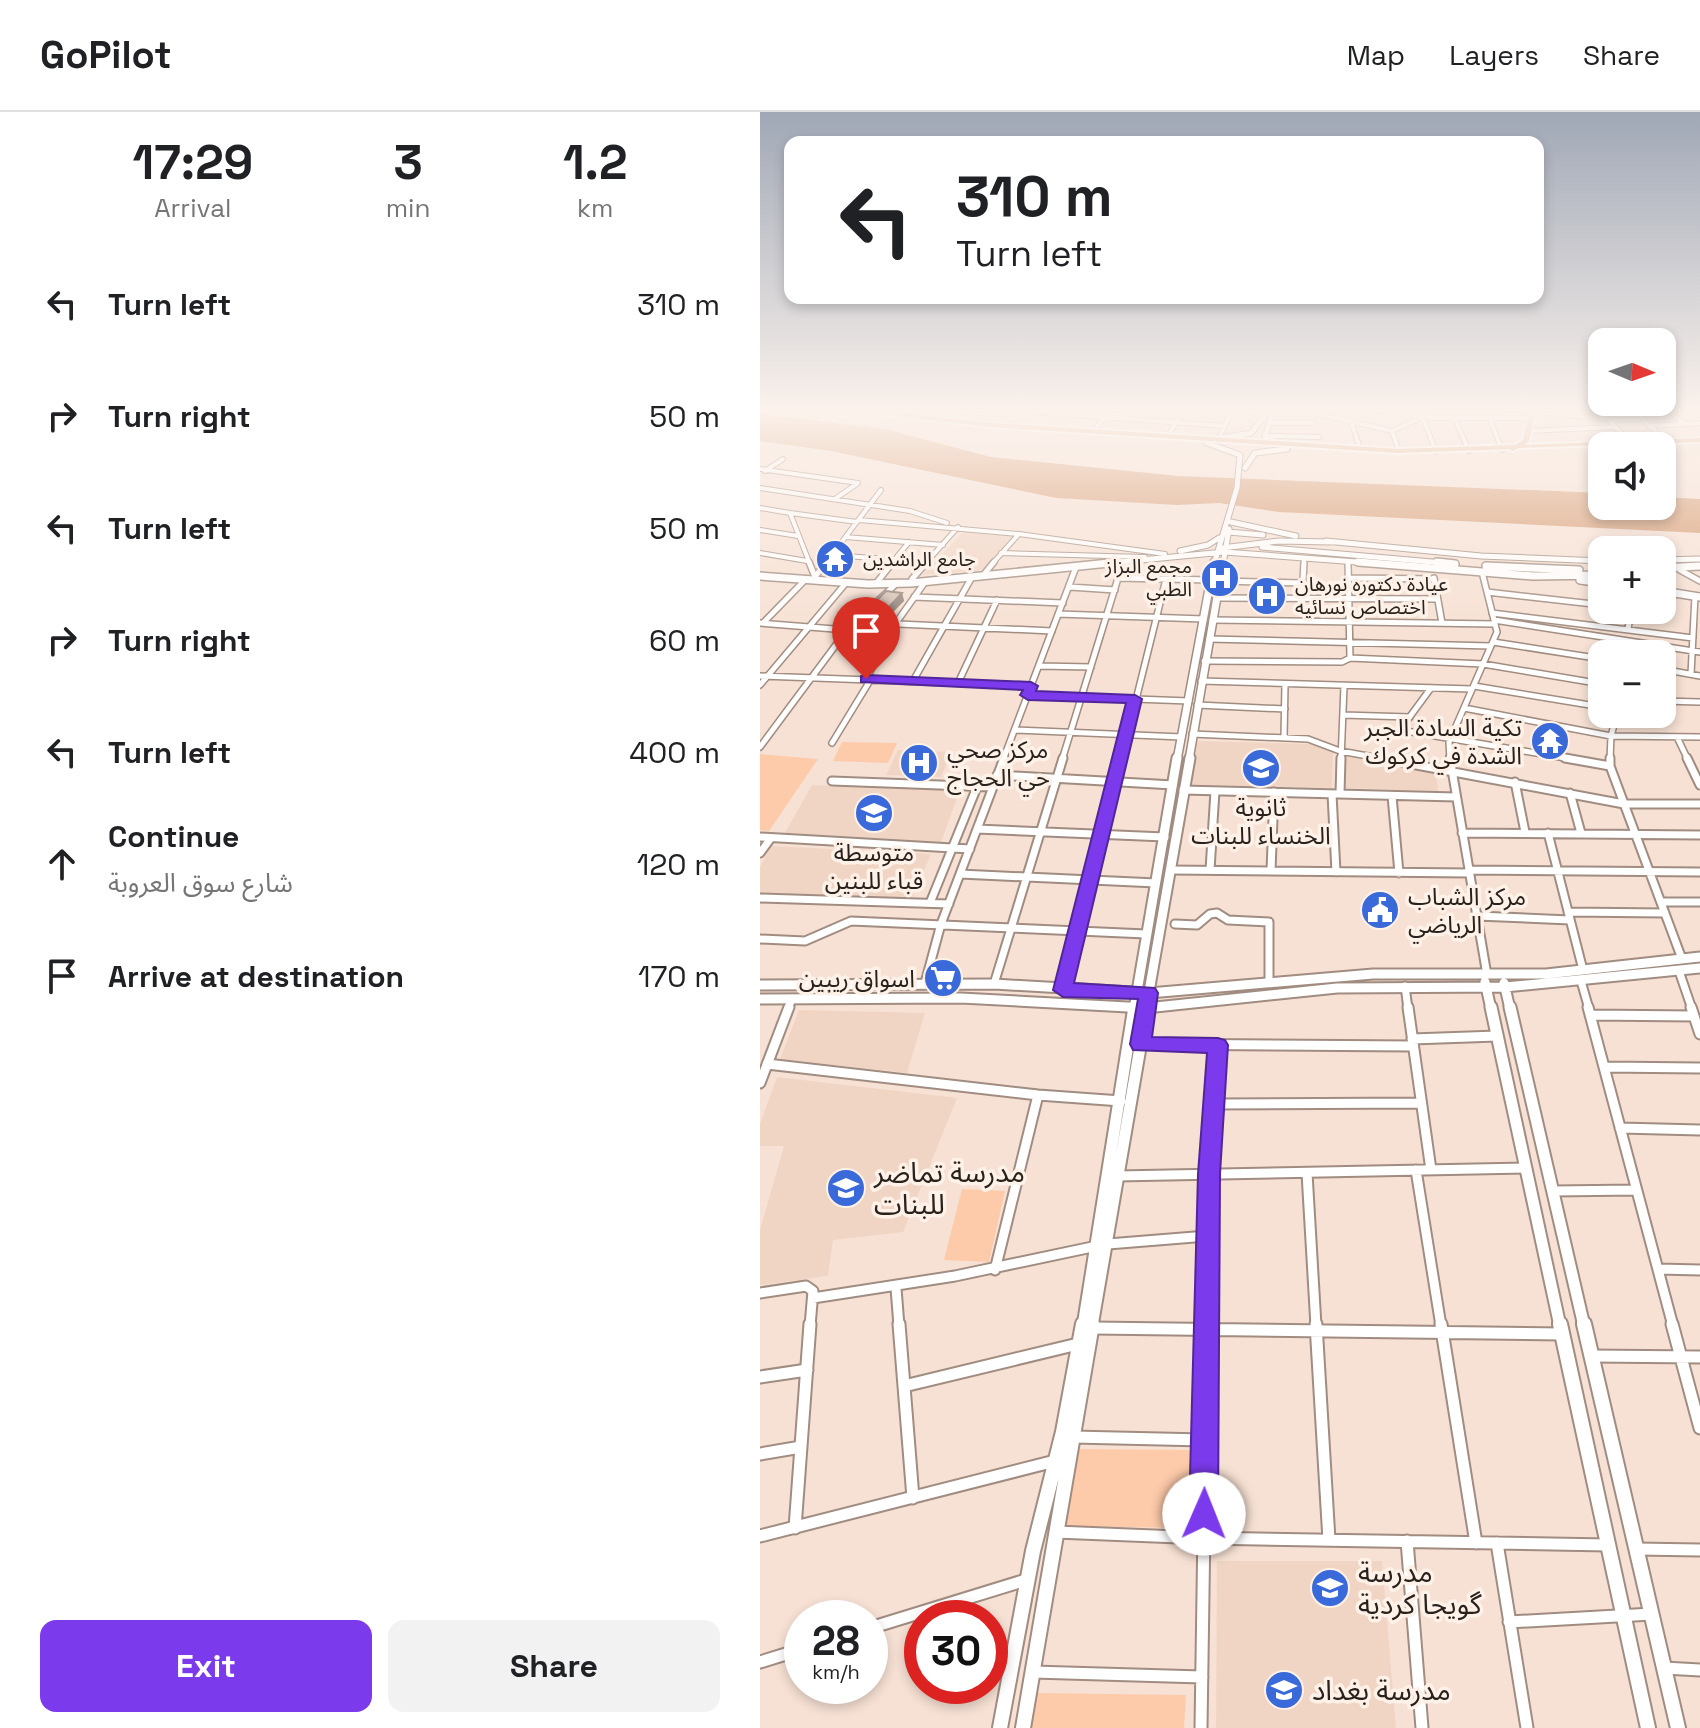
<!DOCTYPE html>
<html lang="en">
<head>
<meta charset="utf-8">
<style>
  body { margin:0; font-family:"Space Grotesk","Noto Sans Arabic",sans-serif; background:#f2f2f2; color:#202124; height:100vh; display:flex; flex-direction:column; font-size:30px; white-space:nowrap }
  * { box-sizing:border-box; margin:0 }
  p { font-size:26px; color:#757577 }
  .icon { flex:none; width:44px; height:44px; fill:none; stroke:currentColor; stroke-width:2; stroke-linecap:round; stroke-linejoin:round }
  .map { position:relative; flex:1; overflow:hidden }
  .drawer { display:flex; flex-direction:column; background:#fff; width:760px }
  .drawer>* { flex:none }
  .top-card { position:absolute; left:24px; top:24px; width:760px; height:168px; border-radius:16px; box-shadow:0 4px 12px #0003; background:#fff; color:#202124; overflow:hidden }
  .needle { width:52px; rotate:92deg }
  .controls { position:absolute; left:828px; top:216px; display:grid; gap:16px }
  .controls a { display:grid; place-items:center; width:88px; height:88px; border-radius:16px; background:#fff; box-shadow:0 4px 12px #0003; font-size:40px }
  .speed { position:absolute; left:24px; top:1488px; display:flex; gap:16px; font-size:40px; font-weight:700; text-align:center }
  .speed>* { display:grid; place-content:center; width:104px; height:104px; border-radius:50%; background:#fff; box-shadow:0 4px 12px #0003; line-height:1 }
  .speed small { font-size:20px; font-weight:400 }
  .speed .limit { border:12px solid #d22; background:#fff; color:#111 }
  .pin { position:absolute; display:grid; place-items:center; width:68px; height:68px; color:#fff; margin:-82px -34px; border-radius:50% 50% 50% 0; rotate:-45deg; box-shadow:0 0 8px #0007 }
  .pin .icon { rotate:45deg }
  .me { position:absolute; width:88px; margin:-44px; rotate:1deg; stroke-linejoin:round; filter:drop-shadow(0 0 6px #0008) }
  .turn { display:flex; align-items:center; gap:28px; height:168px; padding:0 40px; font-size:36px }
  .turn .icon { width:104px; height:104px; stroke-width:2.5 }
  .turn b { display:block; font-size:56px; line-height:68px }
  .eta { display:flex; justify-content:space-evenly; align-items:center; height:136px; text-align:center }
  .eta b { font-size:48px; font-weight:700; line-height:56px }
  .action { display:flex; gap:16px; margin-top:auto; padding:16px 40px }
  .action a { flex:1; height:92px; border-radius:16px; background:#7c3aed; color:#fff; font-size:32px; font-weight:700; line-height:92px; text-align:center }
  .action a+a { background:#f2f2f2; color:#202124 }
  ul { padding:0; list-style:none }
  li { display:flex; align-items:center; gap:24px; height:112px; padding:0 40px }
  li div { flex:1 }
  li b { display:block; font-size:30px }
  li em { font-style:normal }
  header { display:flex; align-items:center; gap:48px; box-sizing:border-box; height:112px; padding:0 40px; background:#fff; border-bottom:2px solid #e0e0e0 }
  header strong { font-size:38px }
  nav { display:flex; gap:44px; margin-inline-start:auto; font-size:28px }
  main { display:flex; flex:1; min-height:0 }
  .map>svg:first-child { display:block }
  .built { fill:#f1d5c4 }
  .green { fill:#fdcaaa }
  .water { fill:#d5956a }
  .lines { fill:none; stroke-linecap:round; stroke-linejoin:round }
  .street-far4-casing { stroke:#a08c80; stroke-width:6 }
  .street-far3-casing { stroke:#a08c80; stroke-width:8 }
  .street-far2-casing { stroke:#a08c80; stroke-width:11 }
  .street-far1-casing { stroke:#a08c80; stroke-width:13 }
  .street-casing { stroke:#a08c80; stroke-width:15 }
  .secondary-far4-casing { stroke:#a08c80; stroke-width:7 }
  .secondary-far3-casing { stroke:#a08c80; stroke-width:10 }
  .secondary-far2-casing { stroke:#a08c80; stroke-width:13 }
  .secondary-far1-casing { stroke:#a08c80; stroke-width:15 }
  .secondary-casing { stroke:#a08c80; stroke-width:18 }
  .primary-casing { stroke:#fff; stroke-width:4 }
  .street-far4 { stroke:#fff; stroke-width:4 }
  .street-far3 { stroke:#fff; stroke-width:5 }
  .street-far2 { stroke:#fff; stroke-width:7 }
  .street-far1 { stroke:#fff; stroke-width:9 }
  .street { stroke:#fff; stroke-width:11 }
  .secondary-far4 { stroke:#fff; stroke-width:5 }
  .secondary-far3 { stroke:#fff; stroke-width:7 }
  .secondary-far2 { stroke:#fff; stroke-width:9 }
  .secondary-far1 { stroke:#fff; stroke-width:11 }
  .secondary { stroke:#fff; stroke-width:14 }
  .primary { fill:#dfac84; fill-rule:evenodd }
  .wall { fill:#bba99d }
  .shaded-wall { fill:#988980 }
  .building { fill:#d9c4b7; stroke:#988980; stroke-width:2 }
  .route { fill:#7c3aed; stroke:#51269a; stroke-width:2 }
  .labels { text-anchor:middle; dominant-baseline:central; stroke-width:7; stroke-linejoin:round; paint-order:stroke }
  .far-poi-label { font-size:20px; fill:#29211c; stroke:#fef1e8; text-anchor:start }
  .poi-label { font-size:24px; fill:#29211c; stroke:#fef1e8; text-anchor:end }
  .near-poi-label { font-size:28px; fill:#29211c; stroke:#fef1e8; text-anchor:start }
</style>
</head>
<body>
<header>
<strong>GoPilot</strong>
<nav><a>Map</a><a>Layers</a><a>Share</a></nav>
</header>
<main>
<section class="drawer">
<div class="eta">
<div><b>17:29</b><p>Arrival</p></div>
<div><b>3</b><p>min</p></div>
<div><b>1.2</b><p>km</p></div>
</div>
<ul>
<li><svg class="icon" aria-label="left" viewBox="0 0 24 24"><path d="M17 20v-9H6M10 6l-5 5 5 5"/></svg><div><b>Turn left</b></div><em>310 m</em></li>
<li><svg class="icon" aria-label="right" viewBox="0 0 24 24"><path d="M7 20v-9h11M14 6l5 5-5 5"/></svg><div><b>Turn right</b></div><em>50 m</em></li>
<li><svg class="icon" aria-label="left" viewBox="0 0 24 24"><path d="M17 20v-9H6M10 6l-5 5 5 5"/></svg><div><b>Turn left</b></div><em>50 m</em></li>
<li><svg class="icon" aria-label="right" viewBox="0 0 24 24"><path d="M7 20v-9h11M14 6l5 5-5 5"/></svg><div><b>Turn right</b></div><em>60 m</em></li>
<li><svg class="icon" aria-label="left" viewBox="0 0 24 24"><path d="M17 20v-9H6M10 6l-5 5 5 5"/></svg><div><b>Turn left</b></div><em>400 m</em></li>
<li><svg class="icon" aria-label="ahead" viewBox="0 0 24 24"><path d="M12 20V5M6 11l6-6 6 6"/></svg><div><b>Continue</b><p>شارع سوق العروبة</p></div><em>120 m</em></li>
<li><svg class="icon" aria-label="arrive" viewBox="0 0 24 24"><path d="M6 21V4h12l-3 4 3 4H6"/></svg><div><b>Arrive at destination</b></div><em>170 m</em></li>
</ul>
<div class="action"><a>Exit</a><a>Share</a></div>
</section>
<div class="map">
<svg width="940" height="1616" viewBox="0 0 940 1616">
  <rect width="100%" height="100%" fill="#f7e1d4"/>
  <!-- built -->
  <path class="built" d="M203,420L254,424L225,458L162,463Z
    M435,629L552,632L573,639L572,676L427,673Z
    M138,638L191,640L181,665L126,663Z
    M586,644L676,662L678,679L584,676Z
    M52,673L200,678L181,730L23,724Z
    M11,734L171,742L151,789L0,783V755Z
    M39,898L165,901L147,961L20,947Z
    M17,965L197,986L143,1120L73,1128L68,1164L0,1173V1118L24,1034H0V1012Z
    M457,1449H622L636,1616H456Z"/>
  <!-- green -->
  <path class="green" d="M82,630L137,631L128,651L73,649Z
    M0,642L58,647L9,719L0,718Z
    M202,1077L245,1079L229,1150L184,1148Z
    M316,1337L430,1338L426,1416L303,1414Z
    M276,1581L426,1583L424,1616H271Z"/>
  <!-- water -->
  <path class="water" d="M0,302L125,317L231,345L418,364L842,381V394H902V385L940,387V421L519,400L459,391L417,393L296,386L71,339L0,329Z"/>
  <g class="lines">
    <!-- street-far4 casing -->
    <g class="street-far4-casing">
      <path id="street-far4" d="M174,297L245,303
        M457,297L507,301
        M537,297L632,319L681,297
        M602,297L672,306H770
        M748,297L847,307
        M837,297L872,331
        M873,297L906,330
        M908,297L924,312
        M249,298L464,314
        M146,304L157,297
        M663,306L676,340
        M695,307L709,339
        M730,307L742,338
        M848,308L882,307
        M591,309L600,337
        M510,311H554
        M889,314L940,311
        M333,319L352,297
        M632,319L639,339
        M768,319L855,315
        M505,324L559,325
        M407,325L424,297
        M458,328L472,298
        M0,357L98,371L75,387
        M5,359L23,347
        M0,376L150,399L187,411
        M0,396L30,401L50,452
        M30,401L97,410
        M99,408L259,422L405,442
        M0,418L38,424
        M86,425L183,433
        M0,441L47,449
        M241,441L385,445
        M72,443L167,450
        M65,452L121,378
        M131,452L149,430
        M165,452L198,415
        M232,452L259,422
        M544,452V446"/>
    </g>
    <!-- street-far3 casing -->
    <g class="street-far3-casing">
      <path id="street-far3" d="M49,450L55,465L66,450
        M588,450L590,546
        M920,458L940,469
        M225,461L234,450
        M359,466L451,468
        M589,466L674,467
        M674,466L682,511
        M152,467L167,450
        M118,469L133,450
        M459,469L543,471
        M310,475L355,478
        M727,480L842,493
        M154,485L303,491
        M457,486L677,487
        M542,487L544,450
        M732,501L933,526
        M298,502L444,507
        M452,508L735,512
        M734,508L940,540
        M95,510L292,519
        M0,511L87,518
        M3,511L46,467
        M868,517L871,498
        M449,527L731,534
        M733,530L842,547
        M444,549L582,550L590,546L723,552L842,572
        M279,554L331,555
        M902,557L940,564
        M931,562L935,484
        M0,564L271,574
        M106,567L136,511L165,470
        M153,569L212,465
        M441,569L712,577
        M198,571L237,488
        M0,573L86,471
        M714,574L842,595
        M671,576L640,618L817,648
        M268,583L429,589
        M902,589L940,590
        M437,593L525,597
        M704,596L851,624L940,625
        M583,603L650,605
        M255,618L422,625
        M432,622L548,627L580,639L630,648
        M917,625L928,648
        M524,626L525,572
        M72,631L111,567
        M0,635L87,518L137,471
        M243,648L316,455
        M302,648L363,450
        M361,648L406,467
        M581,648L584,574
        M690,648L689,630L737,520L722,460
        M850,648L851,624L857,602"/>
    </g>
    <!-- street-far2 casing -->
    <g class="street-far2-casing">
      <path id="street-far2" d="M619,646L864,692H940
        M690,646L727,863
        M805,646L850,654
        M850,646V654L922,847
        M927,646L940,673
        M237,663L413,673
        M72,669L233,675
        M755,670L765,720
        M423,678L696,685
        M810,681L821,721
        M572,682L576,760
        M580,682L581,646
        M632,684L639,761
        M217,717L405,725
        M702,721L940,723
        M788,721L823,858
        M0,725L210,737
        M0,741L11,726
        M410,758L709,761
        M450,758L455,679
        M709,758L940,760
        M511,759L514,680
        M200,762L396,771
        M0,786L189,792
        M901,790H940
        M170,791L217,675
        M808,800L905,801
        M717,804L810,808
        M415,812L437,813L450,802L457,801L468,808L509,810V869
        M0,827L45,829L91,809L386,822
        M919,859L932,897
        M821,869L829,897
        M165,871L181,812L244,646
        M234,872L303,646
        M645,874L648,897
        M303,878L361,646
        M28,897L32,887"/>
    </g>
    <!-- street-far1 casing -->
    <g class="street-far1-casing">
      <path id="street-far1" d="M648,895L671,1058
        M828,895L913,1214
        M931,895L940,922
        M830,903L934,904
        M652,927L737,924
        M381,932L653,934
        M7,952L278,983L361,989
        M844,955L940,956
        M0,971L29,895
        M455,992L661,991
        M860,1016L940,1018
        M656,1058L681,1214
        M547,1061L556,1214
        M357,1064L766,1056
        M793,1079L876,1078
        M348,1132L447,1124
        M898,1157L940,1158
        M235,1158L278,983
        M136,1176L139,1214
        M0,1181L46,1174L53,1179L50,1214
        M53,1186L195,1164L337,1134
        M447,1214L449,1062L458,933"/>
    </g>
    <!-- street casing -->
    <g class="street-casing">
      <path id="street" d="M139,1212L153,1386
        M556,1212L569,1428
        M681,1212L716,1431
        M912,1212L940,1316
        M333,1216L802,1222
        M831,1244L940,1245
        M0,1265L47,1258
        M144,1274L318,1232
        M313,1325L444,1328
        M0,1342L41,1335
        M35,1416L50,1212
        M296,1420L443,1426L848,1433
        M0,1424L295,1349
        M647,1429L662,1616
        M737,1431L767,1616
        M876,1437L940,1438
        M749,1510L892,1502
        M110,1516L266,1468
        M0,1550L42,1537
        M904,1556L940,1558
        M273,1560L442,1565
        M441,1616L447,1212"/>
    </g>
    <!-- secondary-far4 casing -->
    <g class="secondary-far4-casing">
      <path id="secondary-far4" d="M514,297L505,324L508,328L522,331
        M457,327L491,321L510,297
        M447,331L480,343L477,376L454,452
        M485,356L495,341L527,337
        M471,410L536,424
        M468,420L503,423
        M566,429L721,444L842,449
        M502,435L695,452
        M462,436L519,429L570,430
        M420,439L448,433L459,426
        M902,448L940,447
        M339,452L464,440L624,452
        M463,452L469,417"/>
    </g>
    <!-- secondary-far3 casing -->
    <g class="secondary-far3-casing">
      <path id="secondary-far3" d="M598,450L773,464L842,463
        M677,450L695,452
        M726,454L819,458
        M902,456L940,454
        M0,464L108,472L151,471L359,450
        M820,468L842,471
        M902,479L940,485
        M417,648L454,450
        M429,648L463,450"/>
    </g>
    <!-- secondary-far2 casing -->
    <g class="secondary-far2-casing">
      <path id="secondary-far2" d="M725,870L731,897
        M744,871L750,897
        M0,873L234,872L389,881L613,862H786L940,845
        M0,887L201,886L386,896L577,876L745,875L940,856
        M374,897L417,646
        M386,897L430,646"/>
    </g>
    <!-- secondary-far1 casing -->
    <g class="secondary-far1-casing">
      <path id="secondary-far1" d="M375,895H392
        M731,895L800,1214
        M750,895L824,1214
        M323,1214L374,895
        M332,1214L387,895"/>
    </g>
    <!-- secondary casing -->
    <g class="secondary-casing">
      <path id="secondary" d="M800,1212L888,1616
        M824,1212L918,1616
        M240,1616L273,1439L303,1320L323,1212
        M263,1616L332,1212"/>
    </g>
    <!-- primary casing -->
    <g class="primary-casing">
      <path id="primary" d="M43,297H62L88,302L85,304Z
        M75,297H98L231,311L638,337L755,333L763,328L770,297H776L769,329L765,333L940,326V330L758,336L753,339L750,337L638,341L231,315Z"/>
    </g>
    <!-- street-far4 -->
    <use href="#street-far4" class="street-far4"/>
    <!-- street-far3 -->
    <use href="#street-far3" class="street-far3"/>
    <!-- street-far2 -->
    <use href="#street-far2" class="street-far2"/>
    <!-- street-far1 -->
    <use href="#street-far1" class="street-far1"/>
    <!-- street -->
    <use href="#street" class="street"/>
    <!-- secondary-far4 -->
    <use href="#secondary-far4" class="secondary-far4"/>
    <!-- secondary-far3 -->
    <use href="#secondary-far3" class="secondary-far3"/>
    <!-- secondary-far2 -->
    <use href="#secondary-far2" class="secondary-far2"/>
    <!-- secondary-far1 -->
    <use href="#secondary-far1" class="secondary-far1"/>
    <!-- secondary -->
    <use href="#secondary" class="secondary"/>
    <!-- primary -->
    <use href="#primary" class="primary"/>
  </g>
  <!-- wall -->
  <path class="wall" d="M142,481L144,489L130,503L114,500L113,492Z"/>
  <!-- shaded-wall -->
  <path class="shaded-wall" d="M142,481L144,489L130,503L128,496Z"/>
  <!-- building -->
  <path class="building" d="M126,479L142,481L128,496L113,492Z"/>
  <!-- sky -->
  <linearGradient id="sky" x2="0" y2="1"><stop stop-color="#a0a8b6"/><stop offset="0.57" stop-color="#fbf2ec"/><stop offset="1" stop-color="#fbf2ec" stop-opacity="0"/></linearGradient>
  <rect width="940" height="524" fill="url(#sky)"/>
  <!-- route -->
  <path class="route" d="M106,563L271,570L278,574L276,579L375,583L382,587L314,871L395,876L398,881L392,925L458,926L465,928L468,933L460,1062L458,1402L454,1412L444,1416L434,1412L429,1402L438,1062L447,941L373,938L370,932L378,887L303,885L293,878L366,591L268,588L260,583L263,578L101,570V564Z"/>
  <!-- icons -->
  <defs>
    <g id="temple-disc" transform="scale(2)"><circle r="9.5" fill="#3a69d9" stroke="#fef1e8"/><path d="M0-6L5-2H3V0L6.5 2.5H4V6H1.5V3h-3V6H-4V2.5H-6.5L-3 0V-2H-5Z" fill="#fff"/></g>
    <g id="hospital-disc" transform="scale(2)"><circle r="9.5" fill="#3a69d9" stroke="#fef1e8"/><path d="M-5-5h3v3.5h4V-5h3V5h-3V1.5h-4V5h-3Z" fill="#fff"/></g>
    <g id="school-disc" transform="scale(2)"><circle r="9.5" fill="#3a69d9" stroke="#fef1e8"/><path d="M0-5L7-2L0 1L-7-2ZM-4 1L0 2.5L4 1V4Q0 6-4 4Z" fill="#fff"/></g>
    <g id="civic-disc" transform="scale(2)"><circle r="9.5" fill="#3a69d9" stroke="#fef1e8"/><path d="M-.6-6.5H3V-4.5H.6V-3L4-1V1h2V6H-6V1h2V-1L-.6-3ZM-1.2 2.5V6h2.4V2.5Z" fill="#fff"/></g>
    <g id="supermarket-disc" transform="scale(2)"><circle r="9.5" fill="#3a69d9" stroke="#fef1e8"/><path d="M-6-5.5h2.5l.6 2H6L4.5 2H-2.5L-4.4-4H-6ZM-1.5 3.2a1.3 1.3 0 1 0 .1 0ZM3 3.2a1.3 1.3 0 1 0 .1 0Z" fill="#fff"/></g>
  </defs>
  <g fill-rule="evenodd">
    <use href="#temple-disc" x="75" y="447"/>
    <use href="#hospital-disc" x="460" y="466"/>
    <use href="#hospital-disc" x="507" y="484"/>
    <use href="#temple-disc" x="790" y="629"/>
    <use href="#hospital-disc" x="159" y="651"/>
    <use href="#school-disc" x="501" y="656"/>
    <use href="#school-disc" x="114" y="701"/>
    <use href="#civic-disc" x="620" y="798"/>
    <use href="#supermarket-disc" x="183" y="866"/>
    <use href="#school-disc" x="86" y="1076"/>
    <use href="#school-disc" x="570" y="1476"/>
    <use href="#school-disc" x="524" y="1578"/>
  </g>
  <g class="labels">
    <!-- far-poi labels -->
    <g class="far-poi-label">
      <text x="103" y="447">جامع الراشدين</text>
      <text x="432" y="454" text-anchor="end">مجمع البزاز<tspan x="432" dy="23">الطبي</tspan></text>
      <text x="535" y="472">عيادة دكتوره نورهان<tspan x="535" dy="23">اختصاص نسائيه</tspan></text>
    </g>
    <!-- poi labels -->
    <g class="poi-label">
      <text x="762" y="615">تكية السادة الجبر<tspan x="762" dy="28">الشدة في كركوك</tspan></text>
      <text x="187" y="637" text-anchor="start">مركز صحي<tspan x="187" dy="28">حي الحجاج</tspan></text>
      <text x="501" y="695" text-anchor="middle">ثانوية<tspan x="501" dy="28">الخنساء للبنات</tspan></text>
      <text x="114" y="740" text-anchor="middle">متوسطة<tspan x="114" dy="28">قباء للبنين</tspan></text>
      <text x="648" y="784" text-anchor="start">مركز الشباب<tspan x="648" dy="28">الرياضي</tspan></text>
      <text x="155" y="866">اسواق ريبين</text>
    </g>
    <!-- near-poi labels -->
    <g class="near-poi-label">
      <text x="114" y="1060">مدرسة تماضر<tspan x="114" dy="32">للبنات</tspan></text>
      <text x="598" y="1460">مدرسة<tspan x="598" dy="32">گويجا كردية</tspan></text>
      <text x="552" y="1578">مدرسة بغداد</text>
    </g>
  </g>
</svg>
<div class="controls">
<a><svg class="needle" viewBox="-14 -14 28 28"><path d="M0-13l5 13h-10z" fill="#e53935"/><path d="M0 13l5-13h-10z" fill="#757577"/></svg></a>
<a><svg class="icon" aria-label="sound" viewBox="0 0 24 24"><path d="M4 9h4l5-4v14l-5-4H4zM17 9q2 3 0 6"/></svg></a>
<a>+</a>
<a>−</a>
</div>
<div class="speed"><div>28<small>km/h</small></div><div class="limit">30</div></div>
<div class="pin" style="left:106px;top:567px;background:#d93025"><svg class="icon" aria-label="arrive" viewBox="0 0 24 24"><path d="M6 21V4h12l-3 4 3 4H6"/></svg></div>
<svg class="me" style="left:444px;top:1402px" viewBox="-20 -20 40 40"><circle r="19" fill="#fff"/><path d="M0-13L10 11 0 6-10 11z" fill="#7c3aed"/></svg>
<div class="top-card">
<div class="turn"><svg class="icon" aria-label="left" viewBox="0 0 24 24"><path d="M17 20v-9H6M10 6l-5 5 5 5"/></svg><div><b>310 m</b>Turn left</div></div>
</div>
</div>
</main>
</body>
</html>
